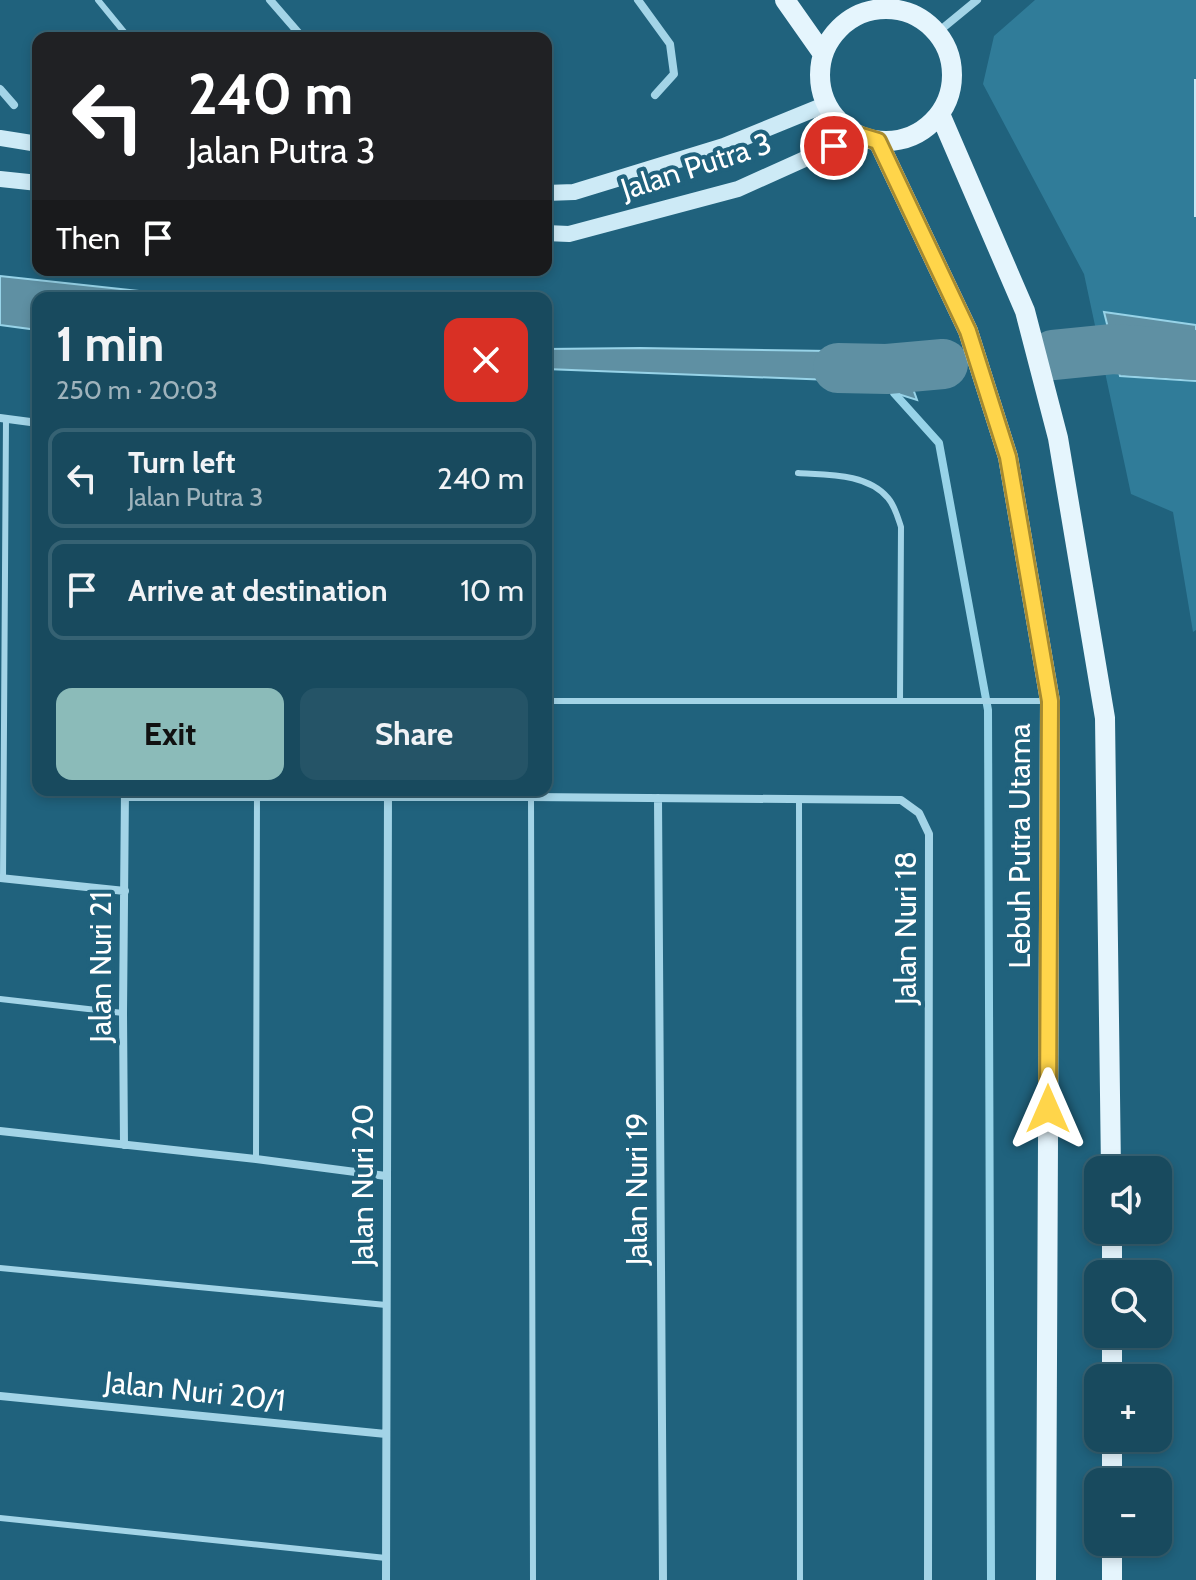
<!DOCTYPE html>
<html lang="en">
<head>
<meta charset="utf-8">
<style>
  body { margin:0; font-family:Cabin,sans-serif; background:#255467; color:#f1f3f6; height:100vh; display:flex; flex-direction:column; font-size:30px; white-space:nowrap }
  * { box-sizing:border-box; margin:0 }
  p { font-size:26px; color:#9fb3bc }
  .icon { flex:none; width:44px; height:44px; fill:none; stroke:currentColor; stroke-width:2; stroke-linecap:round; stroke-linejoin:round }
  .map { position:relative; flex:1; overflow:hidden }
  .drawer { position:absolute; left:32px; top:292px; width:520px; height:504px; display:flex; flex-direction:column; background:#184a5e; border-radius:16px; box-shadow:0 4px 12px #0003,0 0 0 2px #366273 }
  .drawer>* { flex:none }
  .banner { position:absolute; left:32px; top:32px; width:520px; height:244px; border-radius:16px; box-shadow:0 4px 12px #0003,0 0 0 2px #366273; background:#202124; color:#fff; overflow:hidden }
  .fabs { position:absolute; left:1084px; top:1156px; display:grid; gap:16px }
  .fabs a { display:grid; place-items:center; width:88px; height:88px; border-radius:16px; background:#184a5e; box-shadow:0 4px 12px #0003,0 0 0 2px #366273; font-size:40px }
  .pin { position:absolute; display:grid; place-items:center; width:68px; height:68px; color:#fff; margin:-34px; border:4px solid #fff; border-radius:50%; box-shadow:0 2px 8px #0007 }
  .me { position:absolute; width:88px; margin:-44px; rotate:0deg; stroke-linejoin:round; filter:drop-shadow(0 0 6px #0008) }
  .turn { display:flex; align-items:center; gap:28px; height:168px; padding:0 24px; font-size:36px }
  .turn .icon { width:104px; height:104px; stroke-width:2.5 }
  .turn b { display:block; font-size:56px; line-height:68px }
  .then { display:flex; align-items:center; height:76px; padding:0 24px; background:#0003; gap:16px; font-size:30px }
  .round { display:grid; place-items:center; flex:none; width:84px; height:84px; border-radius:16px; background:#255467 }
  .summary { display:flex; align-items:center; justify-content:space-between; height:136px; padding:0 24px }
  h1 { font-size:48px; font-weight:700; line-height:60px }
  .button { display:flex; gap:16px; margin-top:auto; padding:16px 24px }
  .button a { flex:1; height:92px; border-radius:16px; background:#8bbbb9; color:#111; font-size:32px; font-weight:700; line-height:92px; text-align:center }
  .button a+a { background:#255467; color:#f1f3f6 }
  ul { padding:0; list-style:none }
  li { display:flex; align-items:center; gap:24px; height:100px; margin:0 16px 12px; padding:0 8px; border:4px solid #366273; border-radius:16px }
  li div { flex:1 }
  li b { display:block; font-size:30px }
  li em { font-style:normal }
  .map>svg:first-child { display:block }
  .green { fill:#307c99 }
  .water { fill:#5f90a3; stroke:#97d3e8; stroke-width:2 }
  .lines { fill:none; stroke-linecap:round; stroke-linejoin:round }
  .stream { stroke:#97d3e8; stroke-width:8 }
  .river { stroke:#5f90a3; stroke-width:50 }
  .building { fill:#6da3b9; stroke:#c7e8f5; stroke-width:2 }
  .lane { stroke:#a3d4e7; stroke-width:6 }
  .street { stroke:#a3d4e7; stroke-width:8 }
  .secondary { stroke:#cdeaf6; stroke-width:16 }
  .primary { stroke:#e5f5fd; stroke-width:20 }
  .route-casing { stroke:#a68a30; stroke-width:20 }
  .route { stroke:#ffd54a; stroke-width:14 }
  .labels { text-anchor:middle; dominant-baseline:central; stroke-width:8; stroke-linejoin:round; paint-order:stroke }
  .street-label { font-size:30px; fill:#fff; stroke:#20627d }
</style>
</head>
<body>
<div class="map">
<svg width="1196" height="1580" viewBox="0 0 1196 1580">
  <rect width="100%" height="100%" fill="#20627d"/>
  <!-- green -->
  <path class="green" d="M1035,0H1196V630L1193,632L1173,512L1131,494L1084,274L983,84L994,36Z"/>
  <!-- water -->
  <path class="water" d="M0,276L204,298H38V330L0,325Z
    M1104,312L1196,325V381L1120,376Z
    M640,348L900,352L917,400L857,381L546,369V349Z"/>
  <g class="lines">
    <!-- stream -->
    <path class="stream" d="M891,383L894,393L939,443L988,710L991,1580"/>
    <!-- river -->
    <path class="river" d="M1053,355L1113,349L1196,355
      M838,368L887,369L943,364"/>
  </g>
  <!-- building -->
  <path class="building" d="M1195,80H1196V216H1195Z"/>
  <g class="lines">
    <!-- lane -->
    <path class="lane" d="M98,0L129,38
      M798,473C827,475 867,473 888,498C895,506 898,518 901,527L900,701
      M546,701H1046
      M531,797L533,1580
      M799,799L800,1580
      M3,879L6,419
      M0,999L123,1013
      M256,1159L257,790
      M0,1268L386,1305
      M0,1518L386,1558"/>
    <!-- street -->
    <path class="street" d="M270,0L303,38
      M638,0L670,44L674,74L655,95
      M938,32L977,0
      M0,89L14,105
      M0,418L38,423
      M125,797H531L901,800L919,813L929,834L928,1580
      M658,798L663,1580
      M0,878L125,891
      M0,1131L256,1159L386,1176
      M124,1145L123,1013L125,790
      M0,1396L386,1434
      M386,1580L388,790"/>
    <!-- secondary -->
    <path class="secondary" d="M0,138L38,144
      M0,179L38,183
      M546,193L574,192L724,146L827,104
      M546,233L569,234L738,189L858,135"/>
    <!-- primary -->
    <path class="primary" d="M785,0L823,54
      M820 75a66 66 0 1 1 132 0a66 66 0 1 1-132 0Z
      M940,114L1025,311L1058,438L1105,718L1111,1170
      M878,141L968,331L1008,457L1050,701L1046,1580
      M1112,1274V1230
      M1112,1378V1334
      M1112,1482V1438
      M1112,1580V1542"/>
  </g>
  <g class="lines">
    <!-- route casing -->
    <g class="route-casing">
      <path id="route" d="M834,146L858,135L878,141L968,331L1008,457L1050,701L1048,1109"/>
    </g>
    <!-- route -->
    <use href="#route" class="route"/>
  </g>
  <g class="labels">
    <!-- street labels -->
    <g class="street-label">
      <text transform="translate(696 166) rotate(-18)">Jalan Putra 3</text>
      <text transform="translate(1019 846) rotate(-90)">Lebuh Putra Utama</text>
      <text transform="translate(905 928) rotate(-90)">Jalan Nuri 18</text>
      <text transform="translate(100 967) rotate(-90)">Jalan Nuri 21</text>
      <text transform="translate(362 1185) rotate(-90)">Jalan Nuri 20</text>
      <text transform="translate(636 1189) rotate(-90)">Jalan Nuri 19</text>
      <text transform="translate(195 1391) rotate(6)">Jalan Nuri 20/1</text>
    </g>
  </g>
</svg>
<div class="fabs">
<a><svg class="icon" aria-label="sound" viewBox="0 0 24 24"><path d="M4 9h4l5-4v14l-5-4H4zM17 9q2 3 0 6"/></svg></a>
<a><svg class="icon" aria-label="search" viewBox="0 0 24 24"><circle cx="10" cy="10" r="6"/><path d="M15 15l6 6"/></svg></a>
<a>+</a>
<a>−</a>
</div>
<div class="pin" style="left:834px;top:146px;background:#d93025"><svg class="icon" aria-label="arrive" viewBox="0 0 24 24"><path d="M6 21V4h12l-3 4 3 4H6"/></svg></div>
<svg class="me" style="left:1048px;top:1109px" viewBox="-20 -20 40 40"><path d="M0-17L14 15 0 8-14 15z" fill="#ffd54a" stroke="#fff" stroke-width="4"/></svg>
<div class="banner">
<div class="turn"><svg class="icon" aria-label="left" viewBox="0 0 24 24"><path d="M17 20v-9H6M10 6l-5 5 5 5"/></svg><div><b>240 m</b>Jalan Putra 3</div></div>
<div class="then">Then<svg class="icon" aria-label="arrive" viewBox="0 0 24 24"><path d="M6 21V4h12l-3 4 3 4H6"/></svg></div>
</div>
<section class="drawer">
<div class="summary"><div><h1>1 min</h1><p>250 m · 20:03</p></div><a class="round" style="background:#d93025;color:#fff"><svg class="icon" aria-label="close" viewBox="0 0 24 24"><path d="M6 6l12 12M18 6L6 18"/></svg></a></div>
<ul>
<li><svg class="icon" aria-label="left" viewBox="0 0 24 24"><path d="M17 20v-9H6M10 6l-5 5 5 5"/></svg><div><b>Turn left</b><p>Jalan Putra 3</p></div><em>240 m</em></li>
<li><svg class="icon" aria-label="arrive" viewBox="0 0 24 24"><path d="M6 21V4h12l-3 4 3 4H6"/></svg><div><b>Arrive at destination</b></div><em>10 m</em></li>
</ul>
<div class="button"><a>Exit</a><a>Share</a></div>
</section>
</div>
</body>
</html>
